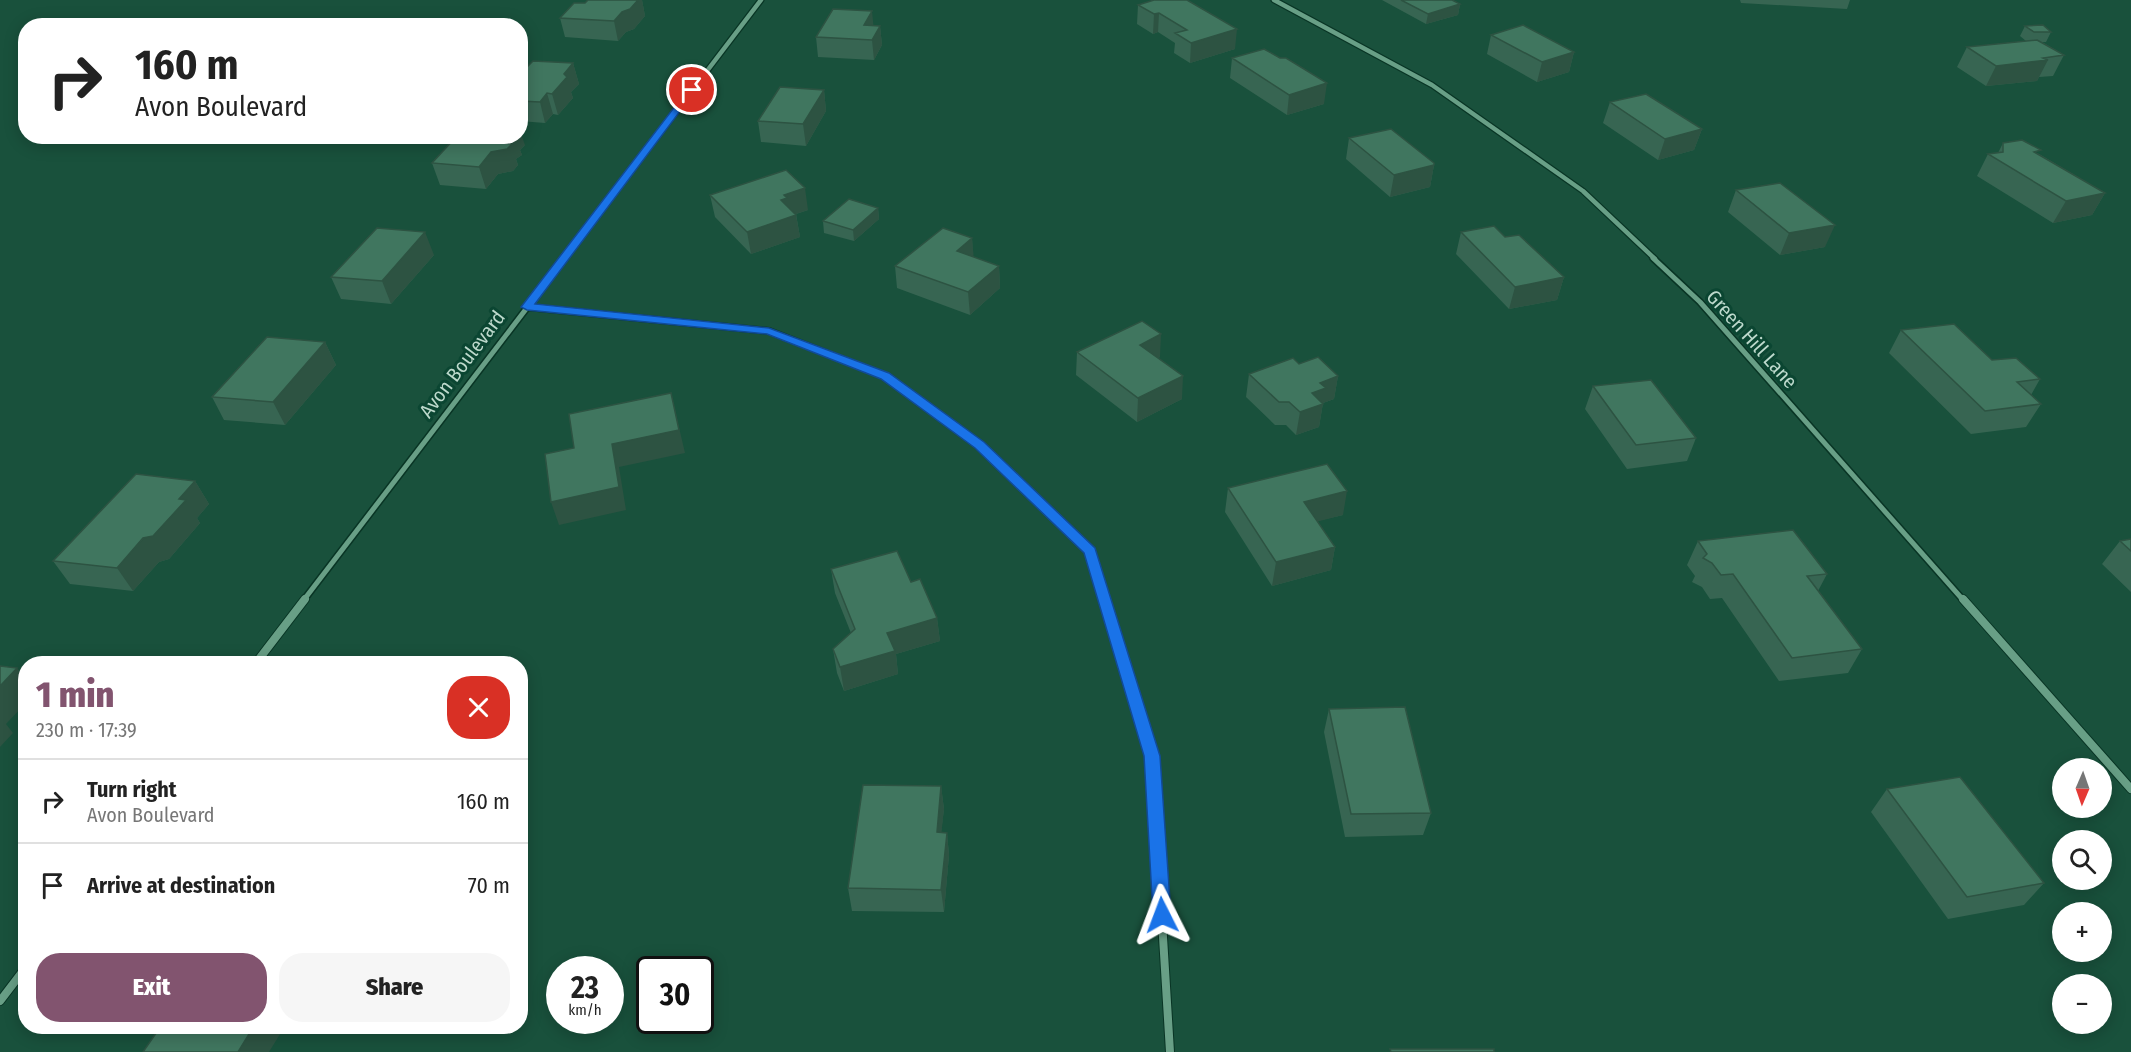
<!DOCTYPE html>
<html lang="en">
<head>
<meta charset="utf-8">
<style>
  body { margin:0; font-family:"Fira Sans Condensed",sans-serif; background:#f6f6f6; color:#222; height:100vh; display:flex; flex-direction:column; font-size:22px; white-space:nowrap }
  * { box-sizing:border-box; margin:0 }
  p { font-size:20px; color:#767676 }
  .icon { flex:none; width:33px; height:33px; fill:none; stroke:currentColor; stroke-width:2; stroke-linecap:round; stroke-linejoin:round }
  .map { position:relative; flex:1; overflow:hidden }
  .sheet { position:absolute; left:18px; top:656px; width:510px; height:378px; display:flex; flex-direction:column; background:#fff; border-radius:24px; box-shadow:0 3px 15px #0003 }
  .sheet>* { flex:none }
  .banner { position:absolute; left:18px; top:18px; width:510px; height:126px; border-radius:24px; box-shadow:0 3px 15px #0003; background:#fff; color:#222; overflow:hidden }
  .needle { width:39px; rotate:182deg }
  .controls { position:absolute; left:2052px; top:758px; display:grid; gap:12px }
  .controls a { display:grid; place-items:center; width:60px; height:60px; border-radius:50%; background:#fff; box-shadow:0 3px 15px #0003; font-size:30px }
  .speed { position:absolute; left:546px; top:956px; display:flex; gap:12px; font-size:30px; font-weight:700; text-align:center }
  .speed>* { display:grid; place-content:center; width:78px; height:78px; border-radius:50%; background:#fff; box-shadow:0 3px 15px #0003; line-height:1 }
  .speed small { font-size:15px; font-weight:400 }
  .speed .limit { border:3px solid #111; border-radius:9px; background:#fff; color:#111 }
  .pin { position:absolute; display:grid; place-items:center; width:51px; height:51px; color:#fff; margin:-26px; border:3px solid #fff; border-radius:50%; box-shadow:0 2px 6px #0007 }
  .me { position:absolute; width:66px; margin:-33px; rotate:357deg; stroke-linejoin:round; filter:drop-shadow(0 0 4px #0008) }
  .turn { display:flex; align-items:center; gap:21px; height:126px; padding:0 18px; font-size:27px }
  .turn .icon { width:78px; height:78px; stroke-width:2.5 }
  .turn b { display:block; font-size:42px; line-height:51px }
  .round { display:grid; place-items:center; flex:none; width:63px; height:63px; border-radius:24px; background:#f6f6f6 }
  .overview { display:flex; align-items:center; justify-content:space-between; height:102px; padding:0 18px }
  h1 { font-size:36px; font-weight:800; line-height:45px; color:#82546f }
  .action { display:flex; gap:12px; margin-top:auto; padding:12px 18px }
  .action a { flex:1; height:69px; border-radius:24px; background:#82546f; color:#fff; font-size:24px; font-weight:800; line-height:69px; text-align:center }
  .action a+a { background:#f6f6f6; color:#222 }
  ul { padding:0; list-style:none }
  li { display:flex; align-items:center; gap:18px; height:84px; padding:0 18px; border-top:2px solid #e0e0e0 }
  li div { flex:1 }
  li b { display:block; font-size:22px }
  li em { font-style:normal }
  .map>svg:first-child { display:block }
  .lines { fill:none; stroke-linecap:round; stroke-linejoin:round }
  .minor-far2-casing { stroke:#093525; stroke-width:7 }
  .minor-far1-casing { stroke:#093525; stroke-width:8 }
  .minor-casing { stroke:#093525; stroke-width:10 }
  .minor-far2 { stroke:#689f86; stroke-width:4.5 }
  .minor-far1 { stroke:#689f86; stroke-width:5 }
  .minor { stroke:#689f86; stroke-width:8 }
  .wall { fill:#376552 }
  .shaded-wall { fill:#2d5342 }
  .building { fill:#40765f; stroke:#2d5342; stroke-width:1.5 }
  .route { fill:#1a73e8; stroke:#114b97; stroke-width:1.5 }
  .labels { text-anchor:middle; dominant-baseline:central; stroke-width:6; stroke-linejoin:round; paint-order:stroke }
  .street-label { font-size:20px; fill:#bdd9cc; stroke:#0b4632 }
</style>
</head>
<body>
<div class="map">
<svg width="2131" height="1052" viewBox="0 0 2131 1052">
  <rect width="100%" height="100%" fill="#19513c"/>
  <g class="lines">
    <!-- minor-far2 casing -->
    <g class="minor-far2-casing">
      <path id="minor-far2" d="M1274,0L1432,85L1583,191L1655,259
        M564,259L761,0"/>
    </g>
    <!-- minor-far1 casing -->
    <g class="minor-far1-casing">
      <path id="minor-far1" d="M1653,258L1700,302L1964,601
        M527,307L769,331L885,376L980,445L1090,551L1105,601
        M303,601L565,258"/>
    </g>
    <!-- minor casing -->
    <g class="minor-casing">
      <path id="minor" d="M1105,599L1152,756L1170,1052
        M1963,599L2131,789
        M256,663L305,599
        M0,1001L26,967"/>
    </g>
    <!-- minor-far2 -->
    <use href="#minor-far2" class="minor-far2"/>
    <!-- minor-far1 -->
    <use href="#minor-far1" class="minor-far1"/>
    <!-- minor -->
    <use href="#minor" class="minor"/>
  </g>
  <!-- wall -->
  <path class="wall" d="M588,0H642L645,16L634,29L626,32L618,41L565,37L560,18L585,3Z
    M1154,0L1235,49L1190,63L1174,53L1175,43L1158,32L1153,34L1137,24L1138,5Z
    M1382,0H1452L1460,4L1458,15L1426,24Z
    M1740,0H1850L1847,9L1741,3Z
    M874,25L880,26L882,45L874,60L818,57L816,37Z
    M2025,26L2051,32L2046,42H2042L2064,55L2053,76L2039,77L2037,81L1986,86L1957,67L1967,47L2026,41L2020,36Z
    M1491,35L1574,52L1569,72L1537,82L1487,54Z
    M1232,58L1324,104L1287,115L1230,78Z
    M573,63L579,84L571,92L573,98L558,115L553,114L545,123L520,121V74Z
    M824,90L826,111L806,146L761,142L758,121Z
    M1610,102L1702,129L1694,150L1658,160L1603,123Z
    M1349,138L1434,165L1430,187L1390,197L1346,159Z
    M2003,143L2039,154L2105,193L2092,215L2053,223L1977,176L1988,154L1998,153Z
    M525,145L520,150L522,155L516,159L518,165L513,171L498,174L486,189L440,185L432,163Z
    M1736,190L1825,247L1780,255L1728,212Z
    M710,195L808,210L796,214L800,237L751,254L715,217Z
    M878,208L879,219L854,241L824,233L823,221Z
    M1461,232L1505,237L1564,277L1557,300L1509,309L1456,254Z
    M972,238L973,257L999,266L1000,288L970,315L897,288L895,266Z
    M434,255L391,304L341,299L331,277Z
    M1901,330L1992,360L2040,379L2031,395L2041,404L2026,427L1971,434L1889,353Z
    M325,342L336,365L285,425L224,420L212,397Z
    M1077,352L1160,357L1158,358L1182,399L1137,422L1076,375Z
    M1299,364L1338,376L1334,399L1323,403L1319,427L1296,435L1286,425H1275L1246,397L1249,374Z
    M1593,386L1696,438L1687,461L1627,469L1585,409Z
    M195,481L209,504L197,518L200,523L169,559L159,562L133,591L70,584L53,561Z
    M1228,488L1343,515L1317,521L1335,547L1331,570L1272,586L1225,512Z
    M2131,539V592L2102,564L2120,541Z
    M1698,541L1827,574L1818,591L1862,649L1848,673L1779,681L1722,598L1710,599L1702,587L1692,582L1695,576L1687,565Z
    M831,569L911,582L937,618L940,641L896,654L898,674L844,691L837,673L833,649L851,633L835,593Z
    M1329,709L1431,813L1423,835L1345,837L1324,732Z
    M941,786L944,809L941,832L947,833L949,855L944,912L852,911L848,888Z
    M1887,789L2044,883L2024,905L1948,919L1871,812Z"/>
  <!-- shaded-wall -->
  <path class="shaded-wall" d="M638,0H642L645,16L634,29L626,32L618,41L614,21L622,12Z
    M1460,4L1458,15L1426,24L1428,14Z
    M872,11L874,31L864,25Z
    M1159,13L1158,32L1153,34L1154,14Z
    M880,26L882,45L874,60L872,40Z
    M1237,29L1235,49L1190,63L1191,43Z
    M1574,52L1569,72L1537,82L1542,62Z
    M2048,60L2037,81L1986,86L1996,66Z
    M573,63L579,84L571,92L573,98L558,115L552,94L564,74Z
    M1327,83L1324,104L1287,115L1289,95Z
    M824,90L826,111L806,146L803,124Z
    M547,93L553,114L545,123L540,102Z
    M1702,129L1694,150L1658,160L1665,139Z
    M520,131L525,145L520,150L522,155L516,159L518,165L513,171L498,174L486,189L479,167L491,152L512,136H520Z
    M1434,165L1430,187L1390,197L1394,175Z
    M805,188L808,210L790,216L796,215L800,237L751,254L747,232L781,200L784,195Z
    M2105,193L2092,215L2053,223L2066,201Z
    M878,208L879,219L854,241L853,230Z
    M1835,225L1825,247L1780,255L1789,233Z
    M425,232L434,255L391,304L382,281Z
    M972,238L974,260L957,251Z
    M999,266L1000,288L970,315L968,292Z
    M1564,277L1557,300L1509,309L1515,287Z
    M1161,334L1160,357L1139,367L1140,345Z
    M325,342L336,365L285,425L273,402Z
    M1183,376L1182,399L1137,422L1138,398Z
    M1338,376L1334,399L1323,403L1319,427L1296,435L1300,412L1312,393L1320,383Z
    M671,393L685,453L619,467L626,510L559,525L551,502L612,444Z
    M195,481L209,504L197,518L200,523L169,559L159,562L133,591L117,568Z
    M1347,491L1343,515L1300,526L1304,502Z
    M1335,547L1331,570L1272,586L1276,562Z
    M937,618L940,641L896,654L898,674L844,691L840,667L887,633Z
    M17,668L26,679V703L6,724L13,733L0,747V686Z
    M941,786L944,809L939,855L937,832Z
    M947,833L949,855L944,912L941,890Z
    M254,1026H285L269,1052H238Z"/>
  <!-- building -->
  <path class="building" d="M588,0H638L630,9L622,12L614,21L560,18L574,3H585Z
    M1154,0H1187L1237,29L1191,43L1175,33L1187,30L1159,13L1154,14L1138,5Z
    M1401,0H1452L1460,4L1428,14Z
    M833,9L872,11L864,25L880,26L872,40L816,37Z
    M1523,25L1574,52L1542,62L1491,35Z
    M2043,25L2051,32H2034L2025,26Z
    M2037,40L2064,55L2043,58L2048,60L1996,66L1967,47Z
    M1264,49L1280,58H1286L1327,83L1289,95L1232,58Z
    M533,61L573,63L564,74L567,77L552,94L547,93L540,102L520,101V74Z
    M780,87L824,90L803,124L758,121Z
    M1646,94L1702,129L1665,139L1610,102Z
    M1391,129L1434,163V165L1394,175L1349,138Z
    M457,136H512L505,143L512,144L507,149L491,152L479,167L432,163Z
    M2022,140L2041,150L2034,152L2105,193L2066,201L1988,154L2003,152V143Z
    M786,170L805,188L784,195L787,198L781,200L796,215L747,232L710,195Z
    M1780,183L1835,225L1789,233L1736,190Z
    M849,199L878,208L853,230L823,221Z
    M1494,226L1505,237L1519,235L1564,277L1515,287L1461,232Z
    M377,228L425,232L382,281L331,277Z
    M943,228L972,238L957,251L999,266L968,292L895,266Z
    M1142,321L1161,334L1140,345L1183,376L1138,398L1077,352Z
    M1954,324L1992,360L2016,358L2040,379L2017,382L2041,404L1985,411L1901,330Z
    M267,337L325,342L273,402L212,397Z
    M1318,357L1338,376L1320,383L1326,388L1312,393L1323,404L1300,412L1289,402H1279L1249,374L1293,358L1299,364Z
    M1651,380L1696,438L1636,445L1593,386Z
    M671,393L679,430L612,444L619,487L551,502L545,454L574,448L569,414Z
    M1327,464L1347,491L1304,502L1335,547L1276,562L1228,488Z
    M136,474L195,481L179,499L186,500L153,536L143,538L117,568L53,561Z
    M1793,530L1827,574L1807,576L1862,649L1792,658L1733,574L1721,575L1712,563L1703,558L1707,554L1698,541Z
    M2131,539V551L2120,541Z
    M897,551L911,582L920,579L937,618L887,633L895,651L840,667L833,649L855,629L831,569Z
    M0,666L17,668L0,686Z
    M1405,707L1431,813L1351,814L1329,709Z
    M1960,777L2044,883L1967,897L1887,789Z
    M863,785L941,786L937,832L947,833L941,890L848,888Z
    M161,1026H254L238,1052H143Z
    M1390,1049H1494V1052H1391Z"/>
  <!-- route -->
  <path class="route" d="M689,88L696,90L535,304L769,328L889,373L984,442L1095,548L1160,756L1171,915L1168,921L1162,923L1156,921L1153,915L1144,756L1084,553L975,448L881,379L767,334L527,310L521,307Z"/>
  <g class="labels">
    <!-- street labels -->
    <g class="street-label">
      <text transform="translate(1752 339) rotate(48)">Green Hill Lane</text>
      <text transform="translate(462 364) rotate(-53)">Avon Boulevard</text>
    </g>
  </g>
</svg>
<div class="controls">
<a><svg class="needle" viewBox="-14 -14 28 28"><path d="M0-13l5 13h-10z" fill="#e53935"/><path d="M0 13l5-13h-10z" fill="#767676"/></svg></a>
<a><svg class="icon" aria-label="search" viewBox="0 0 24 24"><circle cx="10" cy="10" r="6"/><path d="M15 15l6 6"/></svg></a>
<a>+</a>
<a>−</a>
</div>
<div class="speed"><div>23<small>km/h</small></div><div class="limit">30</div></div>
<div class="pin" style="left:692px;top:90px;background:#d93025"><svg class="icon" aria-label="arrive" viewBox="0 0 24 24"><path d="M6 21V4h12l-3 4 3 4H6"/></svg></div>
<svg class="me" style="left:1162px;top:915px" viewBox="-20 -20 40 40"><path d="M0-17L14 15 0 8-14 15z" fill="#1a73e8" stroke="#fff" stroke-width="4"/></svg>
<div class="banner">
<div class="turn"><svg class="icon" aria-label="right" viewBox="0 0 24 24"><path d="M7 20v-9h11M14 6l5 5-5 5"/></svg><div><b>160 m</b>Avon Boulevard</div></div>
</div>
<section class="sheet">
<div class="overview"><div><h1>1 min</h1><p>230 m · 17:39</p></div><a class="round" style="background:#d93025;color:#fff"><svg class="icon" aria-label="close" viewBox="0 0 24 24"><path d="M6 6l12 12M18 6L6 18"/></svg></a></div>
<ul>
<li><svg class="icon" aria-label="right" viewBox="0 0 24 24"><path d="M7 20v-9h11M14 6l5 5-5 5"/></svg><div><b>Turn right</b><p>Avon Boulevard</p></div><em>160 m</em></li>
<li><svg class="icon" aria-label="arrive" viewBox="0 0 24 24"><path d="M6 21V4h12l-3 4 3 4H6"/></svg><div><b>Arrive at destination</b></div><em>70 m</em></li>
</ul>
<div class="action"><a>Exit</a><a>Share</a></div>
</section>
</div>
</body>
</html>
